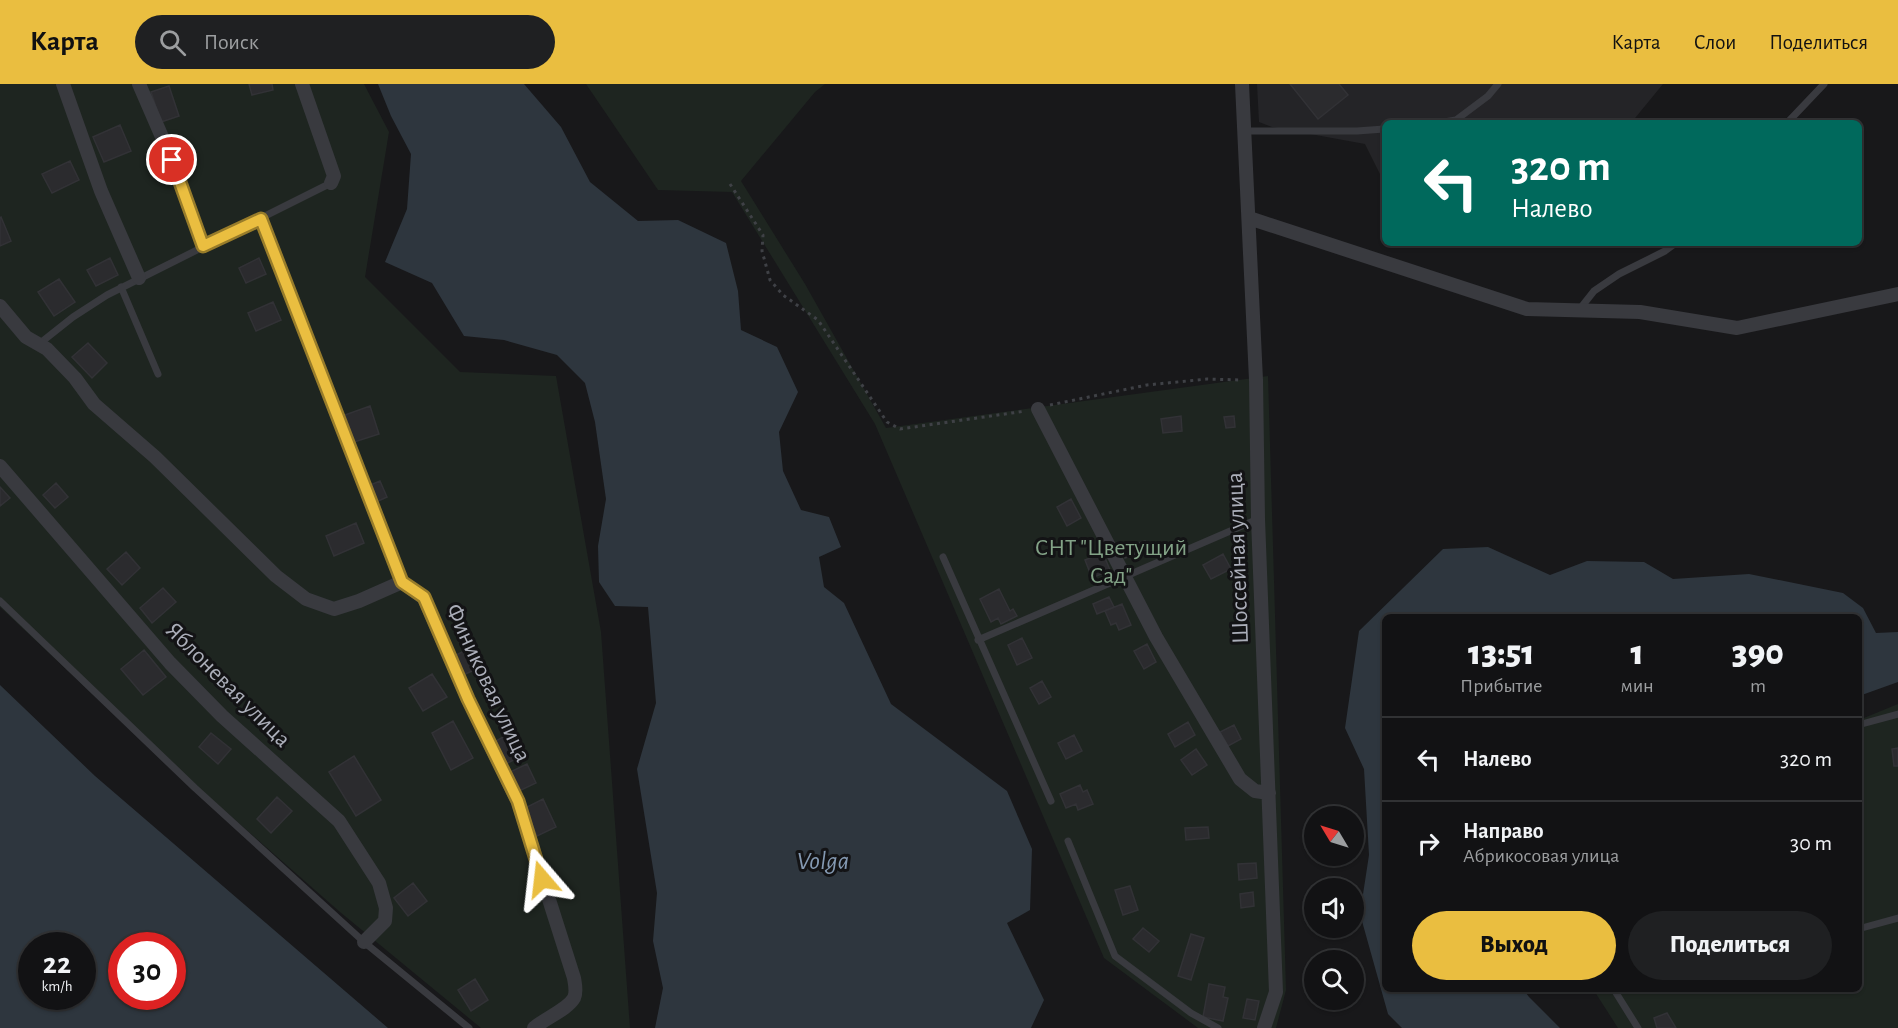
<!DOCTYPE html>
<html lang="ru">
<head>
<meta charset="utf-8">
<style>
  body { margin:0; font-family:"Alegreya Sans",sans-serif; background:#1f2022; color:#f1f3f6; height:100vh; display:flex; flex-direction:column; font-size:22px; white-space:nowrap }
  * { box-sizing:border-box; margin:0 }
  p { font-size:20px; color:#9c9ea0 }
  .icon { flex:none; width:33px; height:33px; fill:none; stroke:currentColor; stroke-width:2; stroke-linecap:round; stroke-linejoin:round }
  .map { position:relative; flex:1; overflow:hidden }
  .side { position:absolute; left:1382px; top:530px; width:480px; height:378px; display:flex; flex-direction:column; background:#121214; border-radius:9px; box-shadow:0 2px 4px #0004,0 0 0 2px #313234 }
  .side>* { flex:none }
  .guide { position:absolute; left:1382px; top:36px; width:480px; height:126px; border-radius:9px; box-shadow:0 2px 4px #0004,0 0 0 2px #313234; background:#00695c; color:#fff; overflow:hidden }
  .needle { width:39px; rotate:308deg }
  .controls { position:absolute; left:1304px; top:722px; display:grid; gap:12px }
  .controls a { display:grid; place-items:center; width:60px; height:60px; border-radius:50%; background:#121214; box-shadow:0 2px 4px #0004,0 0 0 2px #313234; font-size:30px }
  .speed { position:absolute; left:18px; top:848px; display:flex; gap:12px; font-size:30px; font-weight:700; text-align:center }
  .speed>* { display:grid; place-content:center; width:78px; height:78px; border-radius:50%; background:#121214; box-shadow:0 2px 4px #0004,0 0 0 2px #313234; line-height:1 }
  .speed small { font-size:15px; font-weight:400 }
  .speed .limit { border:9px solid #d22; background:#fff; color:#111 }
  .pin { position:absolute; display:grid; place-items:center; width:51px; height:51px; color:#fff; margin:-26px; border:3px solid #fff; border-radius:50%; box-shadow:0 2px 6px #0007 }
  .me { position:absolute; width:66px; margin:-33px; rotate:343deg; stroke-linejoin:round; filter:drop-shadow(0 0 4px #0008) }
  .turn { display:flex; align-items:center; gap:21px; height:126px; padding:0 30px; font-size:27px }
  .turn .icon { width:78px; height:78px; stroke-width:2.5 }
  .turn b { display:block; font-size:42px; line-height:51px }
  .eta { display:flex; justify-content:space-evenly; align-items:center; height:102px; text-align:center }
  .eta b { font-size:36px; font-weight:800; line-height:42px }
  .action { display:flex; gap:12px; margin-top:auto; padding:12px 30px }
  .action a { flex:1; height:69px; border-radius:36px; background:#eabe40; color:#111; font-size:24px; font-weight:800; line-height:69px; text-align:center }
  .action a+a { background:#1f2022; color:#f1f3f6 }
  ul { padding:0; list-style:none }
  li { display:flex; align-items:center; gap:18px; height:84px; padding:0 30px; border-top:2px solid #313234 }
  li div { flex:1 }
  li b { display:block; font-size:22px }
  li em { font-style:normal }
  header { display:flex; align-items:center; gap:36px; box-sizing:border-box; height:84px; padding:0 30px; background:#eabe40; color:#111 }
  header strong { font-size:28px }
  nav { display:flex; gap:33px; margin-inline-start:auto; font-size:21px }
  .search { width:420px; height:54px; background:#1f2022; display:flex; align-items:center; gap:15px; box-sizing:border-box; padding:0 21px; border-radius:33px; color:#9c9ea0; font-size:22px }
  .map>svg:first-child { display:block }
  .built { fill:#242427 }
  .green { fill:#1e2520 }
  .water { fill:#2e363e; fill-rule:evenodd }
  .building { fill:#2b2b2e; stroke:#323236; stroke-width:1.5 }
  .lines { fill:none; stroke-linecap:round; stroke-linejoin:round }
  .path { stroke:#3f4146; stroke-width:3; stroke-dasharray:3 4.5; stroke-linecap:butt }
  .service { stroke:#393a3f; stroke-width:7 }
  .minor { stroke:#393a3f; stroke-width:14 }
  .route-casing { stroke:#987c2a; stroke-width:15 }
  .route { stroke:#eabe40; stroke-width:10 }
  .labels { text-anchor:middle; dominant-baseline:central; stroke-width:6; stroke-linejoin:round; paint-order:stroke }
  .park-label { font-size:24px; fill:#83a387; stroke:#131315 }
  .street-label { font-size:24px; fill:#abaeb9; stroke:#131315 }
  .water-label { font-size:26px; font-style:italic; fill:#8499b2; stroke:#131315 }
</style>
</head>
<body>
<header>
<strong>Карта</strong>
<div class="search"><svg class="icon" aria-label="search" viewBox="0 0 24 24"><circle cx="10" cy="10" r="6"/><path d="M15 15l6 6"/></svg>Поиск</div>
<nav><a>Карта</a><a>Слои</a><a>Поделиться</a></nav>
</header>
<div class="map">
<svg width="1898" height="944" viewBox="0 0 1898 944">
  <rect width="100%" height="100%" fill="#18181a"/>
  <!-- built -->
  <path class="built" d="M1257,0H1663L1631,39H1384V98L1365,60L1272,43L1259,38Z"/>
  <!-- green -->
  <path class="green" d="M0,0H364L389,48L365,193L460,288L556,292L601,548L630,944H481L340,828L100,617L0,523Z
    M586,0H825L815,8L741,97L805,200L886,344L1268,292L1286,906L1276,944H1198L1104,874L875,340L732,108L658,106Z
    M1898,620V944H1618L1593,905L1858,904L1859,636Z"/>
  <!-- water -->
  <path class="water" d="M378,0H524L561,43L590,98L638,137L678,136L726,159L738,207L741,246L777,263L798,308L779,348L783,387L801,426L829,433L841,463L819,473L824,503L844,519L891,620L1007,707L1032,765L1030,826L1007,839L1044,916L1031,944H655L663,904L653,857L657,809L637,685L656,619L648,523L615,522L599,498L598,462L606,415L595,338L585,299L557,271L504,256L464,252L432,199L385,178L407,125L411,70L391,32Z
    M1488,463L1550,491L1587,477L1644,478L1673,495L1749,490L1843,509L1863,524L1876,549L1898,548V598L1859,612L1858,532H1384V904L1523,905L1529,913L1560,944H1402L1388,930L1360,830L1369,771L1364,685L1345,644L1359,547L1443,465Z
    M0,601L95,692L388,944H0ZM32,861H82V912H32ZM122,861H172V912H122Z"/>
  <!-- building -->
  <path class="building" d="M249,0H272L273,6L252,11Z
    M1290,0H1339L1348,11L1318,35Z
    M169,2L179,32L161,38L151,8Z
    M120,41L131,67L104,78L93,53Z
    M70,77L79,96L52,109L42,90Z
    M1,133L11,157L0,162V134Z
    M110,174L118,191L96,202L87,186Z
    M259,174L266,190L246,199L239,184Z
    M59,195L75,218L54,232L38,208Z
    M273,218L281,236L256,247L248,229Z
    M88,259L107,279L92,294L72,273Z
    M370,322L379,350L354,358L345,331Z
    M1181,332L1182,347L1163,349L1161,335Z
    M1234,332L1235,343L1226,344L1224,333Z
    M380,397L387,413L376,418L368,402Z
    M56,399L68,413L55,424L43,411Z
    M0,403L10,414L0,422Z
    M1071,415L1081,434L1067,442L1057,423Z
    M356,439L364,459L334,472L326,452Z
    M1145,457L1148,466L1125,474L1122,465Z
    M126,468L140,484L122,501L107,485Z
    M1103,469L1110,486L1092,494L1085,476Z
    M1223,470L1231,485L1211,495L1203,481Z
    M163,504L176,518L152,539L140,524Z
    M999,505L1010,527L1013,525L1017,532L1001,540L998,534L991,538L980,515Z
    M1109,513L1114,523L1097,530L1093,520Z
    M1122,520L1131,541L1119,546L1116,539L1111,541L1105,527Z
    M1022,554L1032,574L1017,581L1008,561Z
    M1147,560L1156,578L1144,585L1134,567Z
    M470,564L479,584L463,591L454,572Z
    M144,566L166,593L143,611L121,585Z
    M432,590L447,613L423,627L409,604Z
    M1042,597L1051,613L1039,620L1030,604Z
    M453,637L473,674L451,686L432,649Z
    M1188,638L1195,651L1175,663L1168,650Z
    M1234,641L1241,655L1228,662L1220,648Z
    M514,647L525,670L506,680L494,658Z
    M211,649L231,665L218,680L199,663Z
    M1074,651L1082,667L1066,675L1058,659Z
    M1898,664V682H1894L1892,665Z
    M1196,665L1207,681L1192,691L1181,676Z
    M354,672L381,716L356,732L329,688Z
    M527,680L536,699L519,707L510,688Z
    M1080,701L1083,708L1087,706L1093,720L1078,726L1076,720L1066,724L1060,710Z
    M277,713L292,727L271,749L257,735Z
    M543,715L556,743L537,752L525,724Z
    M1208,743L1209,754L1186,756L1185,744Z
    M1256,779L1257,794L1239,796L1238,780Z
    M413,799L427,817L408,832L394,814Z
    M1130,802L1138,826L1123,831L1115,806Z
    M1253,808L1254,822L1241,824L1240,810Z
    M1143,844L1159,857L1149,868L1133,855Z
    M1191,850L1204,854L1191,896L1178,892Z
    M475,895L488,916L471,927L458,906Z
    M1209,900L1225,903L1223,913L1228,914L1223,937L1203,933Z
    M1247,915L1259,917L1255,936L1243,934Z
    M1667,929L1676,944H1657L1654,934Z"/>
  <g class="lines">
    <!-- path -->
    <path class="path" d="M730,100L763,151L762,167L770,196L783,211L818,236L887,338L900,345L1026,327
      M1050,321L1147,301L1207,295L1242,296"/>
    <!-- service -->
    <path class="service" d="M1438,39L1456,36L1488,12L1498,0
      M1787,39L1824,0
      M1244,47H1357L1384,45
      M121,203L158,290
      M1579,226L1594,207L1619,190L1665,167L1676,159
      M39,260L73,233L107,211L331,99
      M943,473L1051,717
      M0,517L195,704L364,858L469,944
      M978,556L1258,435
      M1858,641L1898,630
      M1068,757L1115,872L1191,929L1218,944
      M1858,845L1898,834
      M1613,904L1638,944"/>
    <!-- minor -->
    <path class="minor" d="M63,0L101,107L139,194
      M139,0L172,76L203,162
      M302,0L334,92L331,99
      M1242,0L1256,296L1258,435L1276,908L1264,944
      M1249,134L1527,225L1640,228L1737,244L1898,210
      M261,135L402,498L424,514L468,615L518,718L574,894C575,900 577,908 574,914C568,925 544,935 534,944
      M0,222L26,253L47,265L75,294L94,320L155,373L276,492L306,515L334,525L359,517L402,498
      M1038,325L1156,553L1240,695L1255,707L1269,709
      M0,382L170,579L222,632L339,737L379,799L386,824L385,837L364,858"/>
  </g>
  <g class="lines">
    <!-- route casing -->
    <g class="route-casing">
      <path id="route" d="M172,76L203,162L261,135L402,498L424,513L468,615L518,717L542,795"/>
    </g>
    <!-- route -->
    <use href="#route" class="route"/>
  </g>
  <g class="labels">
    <!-- park labels -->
    <g class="park-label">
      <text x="1111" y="464">СНТ "Цветущий<tspan x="1111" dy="28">Сад"</tspan></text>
    </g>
    <!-- street labels -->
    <g class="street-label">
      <text transform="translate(1238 474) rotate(-92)">Шоссейная улица</text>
      <text transform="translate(488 599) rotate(65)">Финиковая улица</text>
      <text transform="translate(228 601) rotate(45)">Яблоневая улица</text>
    </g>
    <!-- water labels -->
    <g class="water-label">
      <text x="823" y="777">Volga</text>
    </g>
  </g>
</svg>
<div class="controls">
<a><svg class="needle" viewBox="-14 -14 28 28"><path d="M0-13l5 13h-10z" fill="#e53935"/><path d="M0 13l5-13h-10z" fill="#9c9ea0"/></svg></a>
<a><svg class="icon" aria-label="sound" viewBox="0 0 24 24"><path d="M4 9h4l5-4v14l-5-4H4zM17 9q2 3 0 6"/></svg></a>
<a><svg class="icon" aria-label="search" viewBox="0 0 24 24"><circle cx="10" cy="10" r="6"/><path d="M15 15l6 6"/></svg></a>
</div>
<div class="speed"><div>22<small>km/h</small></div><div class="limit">30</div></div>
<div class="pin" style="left:172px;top:76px;background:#d93025"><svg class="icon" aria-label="arrive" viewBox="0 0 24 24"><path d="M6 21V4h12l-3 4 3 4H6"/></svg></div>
<svg class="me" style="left:542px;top:795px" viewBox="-20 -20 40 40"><path d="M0-17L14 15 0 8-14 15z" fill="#eabe40" stroke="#fff" stroke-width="4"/></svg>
<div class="guide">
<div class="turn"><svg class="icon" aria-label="left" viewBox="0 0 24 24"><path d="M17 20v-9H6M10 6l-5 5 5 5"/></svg><div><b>320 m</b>Налево</div></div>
</div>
<section class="side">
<div class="eta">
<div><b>13:51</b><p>Прибытие</p></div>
<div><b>1</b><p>мин</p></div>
<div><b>390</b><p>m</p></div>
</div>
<ul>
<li><svg class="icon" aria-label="left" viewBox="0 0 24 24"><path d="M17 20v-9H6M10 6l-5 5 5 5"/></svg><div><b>Налево</b></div><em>320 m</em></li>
<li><svg class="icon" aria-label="right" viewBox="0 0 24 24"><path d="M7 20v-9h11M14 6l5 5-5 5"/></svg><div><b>Направо</b><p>Абрикосовая улица</p></div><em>30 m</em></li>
</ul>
<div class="action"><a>Выход</a><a>Поделиться</a></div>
</section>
</div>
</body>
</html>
